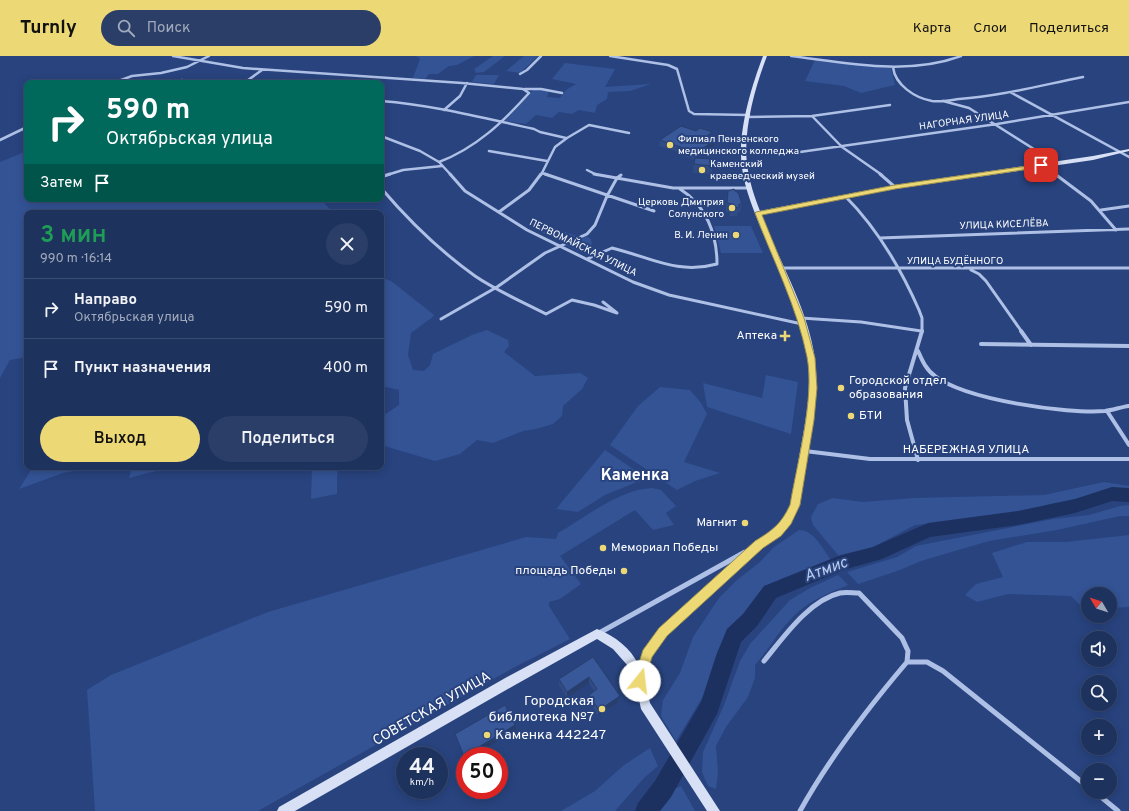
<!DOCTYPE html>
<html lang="ru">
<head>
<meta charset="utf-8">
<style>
  body { margin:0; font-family:Overpass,sans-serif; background:#2b3e67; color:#f1f3f6; height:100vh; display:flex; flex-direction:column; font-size:15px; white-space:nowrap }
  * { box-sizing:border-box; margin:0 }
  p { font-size:13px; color:#a1aabc }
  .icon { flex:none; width:22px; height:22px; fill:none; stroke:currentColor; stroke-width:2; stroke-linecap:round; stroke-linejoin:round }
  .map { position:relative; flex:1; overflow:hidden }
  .drawer { position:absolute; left:24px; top:154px; width:360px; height:260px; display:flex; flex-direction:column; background:#1e325e; border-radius:8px; box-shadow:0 2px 10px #0003,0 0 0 1px #3c4d73 }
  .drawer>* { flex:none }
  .top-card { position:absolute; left:24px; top:24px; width:360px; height:122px; border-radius:8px; box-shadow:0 2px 10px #0003,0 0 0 1px #3c4d73; background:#00695c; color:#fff; overflow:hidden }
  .needle { width:26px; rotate:309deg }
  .buttons { position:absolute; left:1081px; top:531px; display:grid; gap:8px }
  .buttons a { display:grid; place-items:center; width:36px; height:36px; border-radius:50%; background:#1e325e; box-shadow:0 2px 10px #0003,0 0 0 1px #3c4d73; font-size:20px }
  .speed { position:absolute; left:396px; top:691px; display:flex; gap:8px; font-size:20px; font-weight:700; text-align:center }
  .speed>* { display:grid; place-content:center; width:52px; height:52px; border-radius:50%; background:#1e325e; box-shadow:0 2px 10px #0003,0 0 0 1px #3c4d73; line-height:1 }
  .speed small { font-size:10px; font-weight:400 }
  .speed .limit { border:6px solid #d22; background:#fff; color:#111 }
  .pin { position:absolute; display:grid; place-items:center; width:34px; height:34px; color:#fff; margin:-17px; border-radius:8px; box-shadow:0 2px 6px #0006 }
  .me { position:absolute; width:44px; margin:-22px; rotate:16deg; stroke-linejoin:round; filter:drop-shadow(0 0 3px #0008) }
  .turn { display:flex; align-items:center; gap:14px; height:84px; padding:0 16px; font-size:18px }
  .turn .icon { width:52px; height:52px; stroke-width:2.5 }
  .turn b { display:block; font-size:28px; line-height:34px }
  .then { display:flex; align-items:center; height:38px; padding:0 16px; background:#0003; gap:8px; font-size:15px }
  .round { display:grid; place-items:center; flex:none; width:42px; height:42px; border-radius:21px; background:#2b3e67 }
  .overview { display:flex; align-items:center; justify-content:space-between; height:68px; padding:0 16px }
  h1 { font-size:24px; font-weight:600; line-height:30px; color:#1e9e55 }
  .action { display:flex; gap:8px; margin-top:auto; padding:8px 16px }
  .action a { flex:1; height:46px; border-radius:24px; background:#ecd875; color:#111; font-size:16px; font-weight:600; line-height:46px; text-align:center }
  .action a+a { background:#2b3e67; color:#f1f3f6 }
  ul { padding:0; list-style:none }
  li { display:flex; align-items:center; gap:12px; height:60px; padding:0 16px; border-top:1px solid #3c4d73 }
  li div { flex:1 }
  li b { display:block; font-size:15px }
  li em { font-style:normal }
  header { display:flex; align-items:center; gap:24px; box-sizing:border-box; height:56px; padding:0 20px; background:#ecd875; color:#111 }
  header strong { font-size:19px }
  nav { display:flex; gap:22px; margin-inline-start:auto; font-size:14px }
  .search { width:280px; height:36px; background:#2b3e67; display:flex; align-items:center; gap:10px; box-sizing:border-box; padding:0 14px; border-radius:22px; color:#a1aabc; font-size:15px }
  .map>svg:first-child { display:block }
  .green { fill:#335395 }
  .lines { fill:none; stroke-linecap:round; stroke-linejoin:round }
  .river { fill:#1c315f; fill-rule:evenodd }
  .street-far3 { stroke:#aec0e5; stroke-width:2.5 }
  .street-far2 { stroke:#aec0e5; stroke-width:3 }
  .street-far1 { stroke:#aec0e5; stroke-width:4 }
  .street { stroke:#aec0e5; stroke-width:5 }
  .secondary { fill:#d7e0f5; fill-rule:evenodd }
  .wall { fill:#314c84 }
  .shaded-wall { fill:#283e6c }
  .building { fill:#39589a; stroke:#283e6c }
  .route { fill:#ecd875; stroke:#998c4c }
  .poi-dot { fill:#ecd875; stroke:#28437e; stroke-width:1.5 }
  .labels { text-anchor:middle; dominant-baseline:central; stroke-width:4; stroke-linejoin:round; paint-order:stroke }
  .far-street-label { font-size:10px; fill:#fff; stroke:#28437e }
  .far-poi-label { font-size:10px; fill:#fff; stroke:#28437e; text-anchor:start }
  .poi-label { font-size:12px; fill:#fff; stroke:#28437e; text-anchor:end }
  .street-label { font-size:12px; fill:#fff; stroke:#28437e }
  .near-poi-label { font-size:14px; fill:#fff; stroke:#28437e; text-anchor:end }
  .near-street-label { font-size:14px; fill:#fff; stroke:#28437e }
  .district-label { font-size:16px; font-weight:bold; fill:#fff; stroke:#28437e }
  .near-water-label { font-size:16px; font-style:italic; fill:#b9cbec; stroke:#28437e }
</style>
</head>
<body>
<header>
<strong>Turnly</strong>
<div class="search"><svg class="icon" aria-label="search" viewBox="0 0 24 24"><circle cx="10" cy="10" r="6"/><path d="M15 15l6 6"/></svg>Поиск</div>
<nav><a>Карта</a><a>Слои</a><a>Поделиться</a></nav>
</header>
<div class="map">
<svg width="1129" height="755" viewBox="0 0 1129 755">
  <rect width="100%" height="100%" fill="#28437e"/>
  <!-- green -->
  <path class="green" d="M416,0H474L457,9L449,10L438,18H429L425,23L413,22L420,3Z
    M493,0H505L484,16L476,17L474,13Z
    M524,0H538L520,17L506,15Z
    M815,4L891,12L895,29L861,37L844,30L805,25Z
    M565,7L615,13L605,31L651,28L630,35L608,36L607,43L597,49L595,57L579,54L572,58L559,56L552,62L536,59L526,68L505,65L534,33L549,35L547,41L560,42L566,34L576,28L552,23Z
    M476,19H499L494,28L472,26Z
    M27,95V143H329L323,146L334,157H27V301L10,304L0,322V106Z
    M548,170L577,180L562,186L538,175L541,171Z
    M714,170H751L763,197H721Z
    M586,180L591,183L593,197L587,199L565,189Z
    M381,221L391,225L433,258L434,260L411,277L408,299L413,314L424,315L430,309L433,298L472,279L487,274L508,284L509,290L504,296L535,320L580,317L588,322L582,333L563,350L562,360L553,368L536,373L523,375L493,387L477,384L460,398L435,405L381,389V361L399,349V334L381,330Z
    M766,319L798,326L791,378L707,351L703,327L762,342Z
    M660,331L690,334L701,347L707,358L684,406L720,417L695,425L677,434L610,389L638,350Z
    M605,394L651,425L637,426L605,439L578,456L556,453Z
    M33,411H96L63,417L19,433Z
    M132,411H172L129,422Z
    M312,411H338L337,423V438L311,443Z
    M1104,426L1129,430V437L1102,434L1091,440L1050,448L1026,456L997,461L915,469L858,499L842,504L813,469L811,461L818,448L833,442L863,446L914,442L1044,439Z
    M652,432L661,434L676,450L666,457L674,469L653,474L635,454L560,500L581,528L560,543L549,546V550L570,583L513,612L258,755H95L87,634L111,619L268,556L526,481L556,483L558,477C586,461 620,433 652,432Z
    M1129,449V460H1120L1057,474L989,485L921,505L900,514L858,528L847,516L897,501L916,490L1053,463L1089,459L1120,450Z
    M799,474C814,474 823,493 831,504L815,512L781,523L762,536L743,562L729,576L718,594L704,639L676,685L661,660L663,644L680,617L693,581L719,542L737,524L760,506L774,491Z
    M1129,479V551L1110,552V538H1088V554H1085L1071,540L1008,538L977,546L965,539L976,528L1003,521L992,497L1027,486H1066Z
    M838,519L848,529C831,536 811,544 798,556C781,571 770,592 755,609V622L748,641L726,671L716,690L718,716L716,733L708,730L702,716L703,696L724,649L740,605L750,588L790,544L810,532Z
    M650,692L658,710L644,722L615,755H561L595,735L624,709Z
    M681,730L695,755H656L667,736Z"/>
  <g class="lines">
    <!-- river -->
    <path class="river" d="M1112,431L1129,432V446L1112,445L1075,457L1018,469L930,481L882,503L843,514L776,542L757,570L741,586L717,658L671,741L660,755H635L638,747L655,725L701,646L716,600L727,573L743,558L764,530L841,499L873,491L928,467L1018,455L1075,443Z"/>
    <!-- street-far3 -->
    <path class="street-far3" d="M173,0L243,12L462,27L523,33L529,37C503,66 476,92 439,106
      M610,0L668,9L677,13L689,55L694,58L749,59
      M791,0C847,7 907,20 961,0
      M893,11C895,29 915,42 932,45C941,46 951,44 959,43C1001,40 1042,29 1083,21
      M520,18L527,14L541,0
      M182,24L196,27
      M113,27L132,20L161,17L187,11L209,0
      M244,27L262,14
      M525,33H541L562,37
      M1010,36L1129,101
      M381,45C433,49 483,62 534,73L540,76L566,82
      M943,45L969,52L1056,107
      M444,54L460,40L467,27
      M812,60L842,91L882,119
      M749,61L812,60L890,49
      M381,80L420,95L439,106L451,119
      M0,84L27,71
      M489,95L547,105
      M800,96L997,68L1129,46
      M1041,109L1056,119
      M587,114L597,119
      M542,117L548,119
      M387,119L403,114L442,110
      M541,119L555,91L567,82L589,69L629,77"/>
    <!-- street-far2 -->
    <path class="street-far2" d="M450,118L465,135L527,174L633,226L669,239L802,268
      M545,118L654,155
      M594,118L673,132H750
      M880,118L895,131
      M1055,118L1091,145L1116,174
      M381,121L390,118
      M381,132C409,165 440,195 475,220C497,235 523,246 546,258L572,244L594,249L617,257L603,246
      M845,140C877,172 901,213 919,254L922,262V276
      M1101,154L1129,150
      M499,156L529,134L541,118
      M880,182L1129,173
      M587,203L612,192C650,201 677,219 717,208C717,178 706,149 680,133
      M780,212H1129
      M971,214L979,218L986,225L1022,276
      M801,262L861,266L921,275
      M441,263L497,231L545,197L587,178L595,169L607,140L617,122L621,119"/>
    <!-- street-far1 -->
    <path class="street-far1" d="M1021,275L1031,289
      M981,288L1129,290
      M918,295C922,304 926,314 935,320C966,344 1066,358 1105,355C1113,354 1121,351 1129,350
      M1107,355L1129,389
      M805,395L870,403H1129
      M918,404L907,364L905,332L922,275"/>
    <!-- street -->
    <path class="street" d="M599,577L745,496
      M764,605C783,582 809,544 840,537C846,536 853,537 859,537L902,582L908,595L907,606C867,653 830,701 800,755
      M907,606H927L943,615L1088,731
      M1095,736L1118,755"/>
    <!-- secondary -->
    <path class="secondary" d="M763,0H767C755,31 743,74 747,108C749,124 754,140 760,155L895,129L1093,100L1129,93V95L1093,104L895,133L761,158C780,208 813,261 816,314C818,347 811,379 806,410C800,447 799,473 762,491L667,579L652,600L645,625L650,647L720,755H707L641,653L635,625L628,610L613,593L597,583L515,629L295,755H277L279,751L507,621L597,573C615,580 631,592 639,610L643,594L659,573L756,485C792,467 792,444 798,408C804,372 813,336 807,300C800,256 779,216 762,175C754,155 745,134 742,112C737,77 751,32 763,0Z"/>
  </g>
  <!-- wall -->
  <path class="wall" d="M696,75L711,80L716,88L696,102L713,110L711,118L693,117L694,104L684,100V98L659,90L660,84Z
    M728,135L742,148L740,156H738L737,160H730V156H726V143Z
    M593,601L620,640L618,646L598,660L589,644V639L594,635L589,627L567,642L559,629V623Z"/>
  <!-- shaded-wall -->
  <path class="shaded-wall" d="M717,82L716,88L694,104L695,98Z
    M589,621V627L567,642V636Z
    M620,640L618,646L598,660L599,654Z
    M515,669L516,674L473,700H465V702L464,700Z"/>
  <!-- building -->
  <path class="building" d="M681,70L696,75L700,72L712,76L708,79L717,82L695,98L685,94L686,93L660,84Z
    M695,102L713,103V110L694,108Z
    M734,133L736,136H738L742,148H739V152L732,151V148L727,147L728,135Z
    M593,601L620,640L599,654L589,639L597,633L589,621L567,636L559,623Z
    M505,649L515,669L464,700L455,678Z"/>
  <!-- route -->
  <path class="route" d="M1041,108H1043V111L895,133L762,159L804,262L815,302L817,332L814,364L800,449L791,468L781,480L763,492L667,580L652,601L644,629L640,631L635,629L633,625L643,594L659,572L755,485C773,474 781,468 790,449C797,407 815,342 807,301C797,251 773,204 755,157L756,156L895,129Z"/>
  <!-- markers -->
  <g class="poi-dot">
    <circle cx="670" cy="89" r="4"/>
    <circle cx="702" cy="114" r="4"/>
    <circle cx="732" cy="152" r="4"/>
    <circle cx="736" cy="179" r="4"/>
    <path d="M783 274h4v4h4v4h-4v4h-4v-4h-4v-4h4z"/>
    <circle cx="841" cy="332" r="4"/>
    <circle cx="851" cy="360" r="4"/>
    <circle cx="745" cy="467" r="4"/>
    <circle cx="603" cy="492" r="4"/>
    <circle cx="624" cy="515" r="4"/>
    <circle cx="602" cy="653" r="4"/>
    <circle cx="487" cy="679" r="4"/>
  </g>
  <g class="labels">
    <!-- far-street labels -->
    <g class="far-street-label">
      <text transform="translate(964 65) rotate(-8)">НАГОРНАЯ УЛИЦА</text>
      <text transform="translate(1004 169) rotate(-2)">УЛИЦА КИСЕЛЁВА</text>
      <text transform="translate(583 192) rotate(26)">ПЕРВОМАЙСКАЯ УЛИЦА</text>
      <text x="955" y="205">УЛИЦА БУДЁННОГО</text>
    </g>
    <!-- far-poi labels -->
    <g class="far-poi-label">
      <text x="678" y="83">Филиал Пензенского<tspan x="678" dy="12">медицинского колледжа</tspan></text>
      <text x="710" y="108">Каменский<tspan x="710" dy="12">краеведческий музей</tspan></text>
      <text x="724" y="146" text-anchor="end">Церковь Дмитрия<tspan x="724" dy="12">Солунского</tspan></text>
      <text x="728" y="179" text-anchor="end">В. И. Ленин</text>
    </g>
    <!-- poi labels -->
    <g class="poi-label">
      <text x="777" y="280">Аптека</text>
      <text x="849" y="325" text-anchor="start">Городской отдел<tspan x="849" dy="14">образования</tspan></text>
      <text x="859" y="360" text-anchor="start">БТИ</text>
      <text x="737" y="467">Магнит</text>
      <text x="611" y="492" text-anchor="start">Мемориал Победы</text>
      <text x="616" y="515">площадь Победы</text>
    </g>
    <!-- street labels -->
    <g class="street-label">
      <text x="966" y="394">НАБЕРЕЖНАЯ УЛИЦА</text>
    </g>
    <!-- near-poi labels -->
    <g class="near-poi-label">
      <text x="594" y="645">Городская<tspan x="594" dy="16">библиотека №7</tspan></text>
      <text x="495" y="679" text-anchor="start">Каменка 442247</text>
    </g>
    <!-- near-street labels -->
    <g class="near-street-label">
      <text transform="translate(432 653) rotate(-30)">СОВЕТСКАЯ УЛИЦА</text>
    </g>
    <!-- district labels -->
    <g class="district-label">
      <text x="635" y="420">Каменка</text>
    </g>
    <!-- near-water labels -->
    <g class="near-water-label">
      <text transform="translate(826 514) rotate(-20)">Атмис</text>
    </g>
  </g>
</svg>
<div class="buttons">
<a><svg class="needle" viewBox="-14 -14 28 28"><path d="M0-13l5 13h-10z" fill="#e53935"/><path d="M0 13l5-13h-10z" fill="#a1aabc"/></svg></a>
<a><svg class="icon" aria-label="sound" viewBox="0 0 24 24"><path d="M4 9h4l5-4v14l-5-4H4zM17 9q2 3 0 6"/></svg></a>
<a><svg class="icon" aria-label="search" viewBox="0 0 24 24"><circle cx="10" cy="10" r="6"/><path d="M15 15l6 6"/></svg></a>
<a>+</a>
<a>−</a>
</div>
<div class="speed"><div>44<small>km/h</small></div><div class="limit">50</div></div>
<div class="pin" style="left:1041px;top:109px;background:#d93025"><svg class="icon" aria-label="arrive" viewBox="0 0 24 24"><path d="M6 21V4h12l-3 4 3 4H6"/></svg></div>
<svg class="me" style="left:640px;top:625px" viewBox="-20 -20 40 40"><circle r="19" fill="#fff"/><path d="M0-13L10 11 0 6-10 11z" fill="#ecd875"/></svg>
<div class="top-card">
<div class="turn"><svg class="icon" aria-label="right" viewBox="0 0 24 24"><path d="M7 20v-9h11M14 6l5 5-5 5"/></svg><div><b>590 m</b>Октябрьская улица</div></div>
<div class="then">Затем<svg class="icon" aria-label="arrive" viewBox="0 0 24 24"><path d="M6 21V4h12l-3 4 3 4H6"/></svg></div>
</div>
<section class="drawer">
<div class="overview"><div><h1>3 мин</h1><p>990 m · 16:14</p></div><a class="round"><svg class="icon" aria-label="close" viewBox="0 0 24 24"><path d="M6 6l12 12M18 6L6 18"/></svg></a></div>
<ul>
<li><svg class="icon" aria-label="right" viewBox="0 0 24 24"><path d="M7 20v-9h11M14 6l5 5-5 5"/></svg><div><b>Направо</b><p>Октябрьская улица</p></div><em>590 m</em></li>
<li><svg class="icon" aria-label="arrive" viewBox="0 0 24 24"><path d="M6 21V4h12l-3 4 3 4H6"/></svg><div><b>Пункт назначения</b></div><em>400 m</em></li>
</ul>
<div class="action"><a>Выход</a><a>Поделиться</a></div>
</section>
</div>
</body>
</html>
